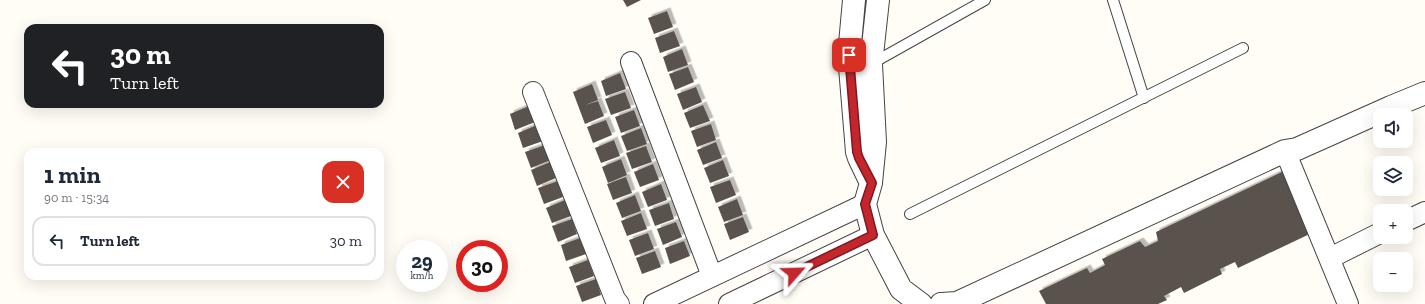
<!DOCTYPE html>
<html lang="en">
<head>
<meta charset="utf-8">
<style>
  body { margin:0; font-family:"Zilla Slab",serif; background:#f6f6f7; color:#1f2937; height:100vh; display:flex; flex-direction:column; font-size:15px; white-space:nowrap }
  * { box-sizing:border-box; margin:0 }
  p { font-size:13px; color:#747a83 }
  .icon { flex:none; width:22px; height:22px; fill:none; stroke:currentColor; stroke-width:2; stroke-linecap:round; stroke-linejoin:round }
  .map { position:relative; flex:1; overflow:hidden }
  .details { position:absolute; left:24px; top:148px; width:360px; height:132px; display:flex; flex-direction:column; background:#fff; border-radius:12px; box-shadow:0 4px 16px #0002 }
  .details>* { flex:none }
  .hud { position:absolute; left:24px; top:24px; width:360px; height:84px; border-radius:12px; box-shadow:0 4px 16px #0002; background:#202124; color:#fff; overflow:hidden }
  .buttons { position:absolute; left:1373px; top:108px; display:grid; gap:8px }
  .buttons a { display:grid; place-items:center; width:40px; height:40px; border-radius:8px; background:#fff; box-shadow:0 4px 16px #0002; font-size:20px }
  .speed { position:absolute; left:396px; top:240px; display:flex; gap:8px; font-size:20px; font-weight:700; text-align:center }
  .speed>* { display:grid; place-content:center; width:52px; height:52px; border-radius:50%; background:#fff; box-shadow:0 4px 16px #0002; line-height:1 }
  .speed small { font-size:10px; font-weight:400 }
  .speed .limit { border:6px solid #d22; background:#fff; color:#111 }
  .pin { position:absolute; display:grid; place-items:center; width:34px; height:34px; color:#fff; margin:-17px; border-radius:8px; box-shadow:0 2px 6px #0006 }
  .me { position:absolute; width:44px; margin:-22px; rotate:65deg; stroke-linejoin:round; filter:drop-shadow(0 0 3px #0008) }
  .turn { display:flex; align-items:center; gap:14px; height:84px; padding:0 20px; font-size:18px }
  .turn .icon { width:52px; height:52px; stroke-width:2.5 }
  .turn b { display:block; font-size:28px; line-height:34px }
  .round { display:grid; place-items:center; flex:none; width:42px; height:42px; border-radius:12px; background:#f6f6f7 }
  .overview { display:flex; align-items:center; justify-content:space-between; height:68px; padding:0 20px }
  h1 { font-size:24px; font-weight:800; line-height:30px }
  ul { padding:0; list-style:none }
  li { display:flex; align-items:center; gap:12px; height:50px; margin:0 8px 6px; padding:0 12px; border:2px solid #e0e1e3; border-radius:12px }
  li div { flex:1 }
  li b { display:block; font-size:15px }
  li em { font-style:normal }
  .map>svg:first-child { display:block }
  .building { fill:#5a524d; filter:url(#shadow) }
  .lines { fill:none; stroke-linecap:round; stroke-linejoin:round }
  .service-casing { stroke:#444; stroke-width:12 }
  .minor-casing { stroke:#444; stroke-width:22 }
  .tertiary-casing { stroke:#444; stroke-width:24 }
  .service { stroke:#fff; stroke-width:10 }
  .minor { stroke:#fff; stroke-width:20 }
  .tertiary { stroke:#fff; stroke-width:22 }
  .route-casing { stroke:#7f191e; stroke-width:10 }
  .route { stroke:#c4262e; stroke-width:7 }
</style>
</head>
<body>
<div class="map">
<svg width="1425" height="304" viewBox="0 0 1425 304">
  <defs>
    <filter id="shadow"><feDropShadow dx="3.5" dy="-3.5" stdDeviation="0" flood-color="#0004"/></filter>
  </defs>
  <rect width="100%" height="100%" fill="#fffdf5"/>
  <!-- building -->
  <path class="building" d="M623,0H641L627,7Z
    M667,11L673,27L654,34L648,18Z
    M674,31L680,46L660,53L655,38Z
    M682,49L688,65L668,72L663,57Z
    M688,67L694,82L675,90L669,74Z
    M620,73L626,89L606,96L601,81Z
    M592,84L598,100L585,105L598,101L604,116L585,124L573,92Z
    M696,87L702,102L683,110L677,94Z
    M625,92L631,108L611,115L605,99Z
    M703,105L710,121L690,128L684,113Z
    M529,106L535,122L515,130L510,114Z
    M634,110L640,126L621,133L615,117Z
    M606,120L612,135L593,143L587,127Z
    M711,124L716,140L697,147L691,131Z
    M537,125L543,141L523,148L518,133Z
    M641,128L647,144L627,151L621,136Z
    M614,140L620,156L601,163L595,148Z
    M716,142L722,158L703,165L697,150Z
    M545,145L551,160L531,168L525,152Z
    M646,146L652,162L632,169L626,153Z
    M621,159L627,175L608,183L602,167Z
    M723,160L729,176L710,183L704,168Z
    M550,162L556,178L537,186L531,170Z
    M653,164L659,180L640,187L634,172Z
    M1286,170L1316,231L1238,268L1235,262L1220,269L1222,274L1184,293L1181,287L1164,296L1167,300L1158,304H1046L1039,291L1087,268L1090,273L1105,265L1102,259L1140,241L1145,247L1158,241L1156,232Z
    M626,177L632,193L613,200L607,184Z
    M730,180L736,195L716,203L710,187Z
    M558,181L563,197L544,204L538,188Z
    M661,184L667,200L648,207L642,192Z
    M635,195L641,211L622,218L616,203Z
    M737,199L743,215L724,222L718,207Z
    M565,200L571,216L552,223L546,208Z
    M669,203L674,219L655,226L649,210Z
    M641,213L647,229L627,236L621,221Z
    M743,217L749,232L730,240L724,224Z
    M572,219L577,234L558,242L552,226Z
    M676,222L682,237L663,245L657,229Z
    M648,233L654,249L635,256L629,240Z
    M580,238L586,254L566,261L561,245Z
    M684,241L690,256L670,264L665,248Z
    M655,251L661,267L642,274L636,258Z
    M588,260L594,276L575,283L569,267Z
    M596,279L601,295L582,302L576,286Z"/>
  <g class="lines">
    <!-- service casing -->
    <g class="service-casing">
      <path id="service" d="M1113,0L1144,98
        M871,64L985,0
        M910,214L1243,48"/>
    </g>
    <!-- minor casing -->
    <g class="minor-casing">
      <path id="minor" d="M631,62L712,276
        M533,92L615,299L619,304
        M1285,151L1348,304
        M1406,221L1425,212
        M1330,258L1380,233
        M654,304L865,204
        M729,304L873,235"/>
    </g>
    <!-- tertiary casing -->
    <g class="tertiary-casing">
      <path id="tertiary" d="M854,0L849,55L857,152L859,158L871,183
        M878,0L871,64L875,142L871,183L865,204L873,235L901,289L921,304
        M941,304L957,303L1285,151L1297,149L1391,107L1425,93"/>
    </g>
    <!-- service -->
    <use href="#service" class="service"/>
    <!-- minor -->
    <use href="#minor" class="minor"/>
    <!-- tertiary -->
    <use href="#tertiary" class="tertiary"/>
  </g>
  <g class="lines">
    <!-- route casing -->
    <g class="route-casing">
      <path id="route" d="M794,273L873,235L865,204L872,183L859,158L857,152L849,55"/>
    </g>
    <!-- route -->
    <use href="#route" class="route"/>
  </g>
</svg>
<div class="buttons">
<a><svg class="icon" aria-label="sound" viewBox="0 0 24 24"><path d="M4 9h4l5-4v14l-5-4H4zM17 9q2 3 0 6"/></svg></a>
<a><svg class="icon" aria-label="layers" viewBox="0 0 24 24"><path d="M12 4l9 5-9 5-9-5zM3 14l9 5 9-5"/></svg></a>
<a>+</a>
<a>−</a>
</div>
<div class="speed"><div>29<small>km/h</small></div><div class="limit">30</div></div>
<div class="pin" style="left:849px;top:55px;background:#d93025"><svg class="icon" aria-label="arrive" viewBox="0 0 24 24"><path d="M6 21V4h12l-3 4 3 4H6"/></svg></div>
<svg class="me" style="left:794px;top:273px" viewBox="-20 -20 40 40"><path d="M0-17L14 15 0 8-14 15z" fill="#c4262e" stroke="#fff" stroke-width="4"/></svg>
<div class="hud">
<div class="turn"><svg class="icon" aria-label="left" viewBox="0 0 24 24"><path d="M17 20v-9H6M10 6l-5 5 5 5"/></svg><div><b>30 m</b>Turn left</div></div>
</div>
<section class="details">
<div class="overview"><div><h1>1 min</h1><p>90 m · 15:34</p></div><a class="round" style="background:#d93025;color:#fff"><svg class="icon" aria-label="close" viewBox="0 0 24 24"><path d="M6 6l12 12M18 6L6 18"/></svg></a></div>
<ul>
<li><svg class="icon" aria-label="left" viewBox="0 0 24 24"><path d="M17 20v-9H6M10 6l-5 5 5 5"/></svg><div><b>Turn left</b></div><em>30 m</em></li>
</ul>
</section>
</div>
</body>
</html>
